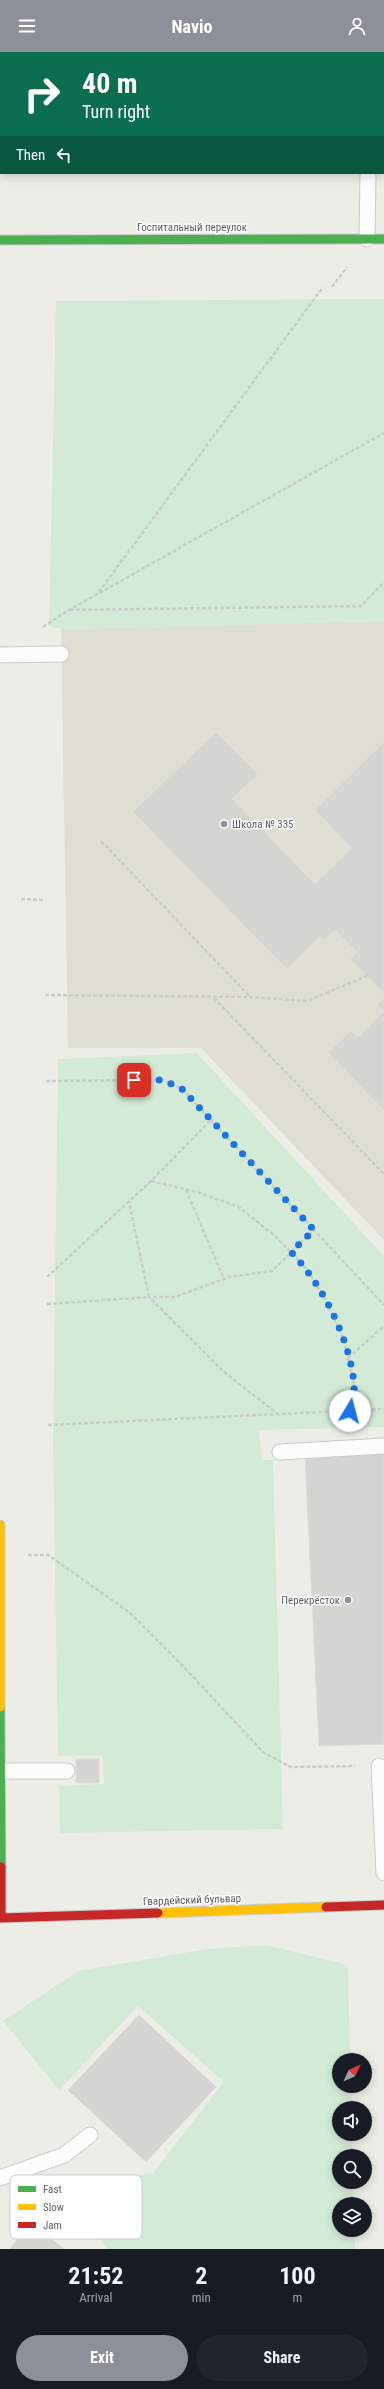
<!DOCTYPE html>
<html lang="en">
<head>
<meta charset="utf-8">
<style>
  body { margin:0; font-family:"Roboto Condensed",sans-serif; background:#20242c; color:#f1f3f6; height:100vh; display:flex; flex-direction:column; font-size:15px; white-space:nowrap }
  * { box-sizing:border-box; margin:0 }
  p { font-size:13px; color:#9ea1a6 }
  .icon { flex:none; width:22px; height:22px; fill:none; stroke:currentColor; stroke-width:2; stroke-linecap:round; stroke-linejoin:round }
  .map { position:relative; height:2197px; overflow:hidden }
  .side { display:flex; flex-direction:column; background:#171b24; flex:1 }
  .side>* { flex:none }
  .guide { position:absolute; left:0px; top:0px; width:384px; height:122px; box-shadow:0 2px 10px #0003; background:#0b6e4f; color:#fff; overflow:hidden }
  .needle { width:26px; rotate:46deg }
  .controls { position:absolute; left:332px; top:2001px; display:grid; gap:8px }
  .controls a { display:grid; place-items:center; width:40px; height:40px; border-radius:50%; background:#171b24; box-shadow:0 2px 10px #0003; font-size:20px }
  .pin { position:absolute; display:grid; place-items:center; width:34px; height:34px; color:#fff; margin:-17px; border-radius:8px; box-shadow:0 2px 6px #0006 }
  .me { position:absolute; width:44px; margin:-22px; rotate:8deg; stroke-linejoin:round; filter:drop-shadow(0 0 3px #0008) }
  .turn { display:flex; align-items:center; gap:14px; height:84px; padding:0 16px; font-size:18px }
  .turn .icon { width:52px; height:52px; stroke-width:2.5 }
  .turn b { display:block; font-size:28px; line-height:34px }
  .then { display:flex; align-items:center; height:38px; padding:0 16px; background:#0003; gap:8px; font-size:15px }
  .eta { display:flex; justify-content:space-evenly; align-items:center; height:68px; text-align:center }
  .eta b { font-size:24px; font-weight:700; line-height:28px }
  .cta { display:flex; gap:8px; margin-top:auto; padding:8px 16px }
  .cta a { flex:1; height:46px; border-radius:24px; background:#8c9099; color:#fff; font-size:16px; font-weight:700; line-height:46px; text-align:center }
  .cta a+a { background:#20242c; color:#f1f3f6 }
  header { display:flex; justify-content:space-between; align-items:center; height:52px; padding:0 16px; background:#8c9099; color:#fff; font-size:18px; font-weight:700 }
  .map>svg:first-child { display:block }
  .education { fill:#deded5 }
  .green { fill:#d3ebd6 }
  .building { fill:#d4d4d0; stroke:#dddcd6 }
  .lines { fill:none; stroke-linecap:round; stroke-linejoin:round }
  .lane-casing { stroke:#cbcbcb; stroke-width:17 }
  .fast-casing { stroke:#cacbcb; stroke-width:11 }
  .slow-casing { stroke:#cacbcb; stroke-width:11 }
  .jam-casing { stroke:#cacbcb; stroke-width:11 }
  .path { stroke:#c9cecc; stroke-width:2.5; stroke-dasharray:4 2; stroke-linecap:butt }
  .lane { stroke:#fcfcfb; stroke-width:15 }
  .fast { stroke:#4caf50; stroke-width:9 }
  .slow { stroke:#ffc107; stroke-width:9 }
  .jam { stroke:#c62828; stroke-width:9 }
  .route { stroke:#1a73e8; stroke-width:7; stroke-dasharray:0 12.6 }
  .poi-dot { fill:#8f9094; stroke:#fff; stroke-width:1.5 }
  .labels { text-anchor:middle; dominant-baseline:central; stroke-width:3; stroke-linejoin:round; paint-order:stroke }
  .street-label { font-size:11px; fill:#5c5e67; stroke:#fff }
  .poi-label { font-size:11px; fill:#5c5e67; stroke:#fff; text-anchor:start }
  .key { fill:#fff; stroke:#cecfd1; stroke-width:1 }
  .key-label { font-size:11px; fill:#5c5e67 }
</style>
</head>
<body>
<header><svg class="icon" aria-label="menu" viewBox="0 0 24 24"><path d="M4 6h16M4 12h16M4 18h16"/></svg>Navio<svg class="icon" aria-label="person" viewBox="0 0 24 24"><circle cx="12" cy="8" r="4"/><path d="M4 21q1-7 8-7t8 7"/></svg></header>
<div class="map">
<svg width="384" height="2197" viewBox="0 0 384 2197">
  <rect width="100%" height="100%" fill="#edede7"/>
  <!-- education -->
  <path class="education" d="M384,569V1188L201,996H68L61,577Z"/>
  <!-- green -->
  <path class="green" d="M384,247V569L61,577L49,574L56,249Z
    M197,1001L384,1204V1375L259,1378L262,1408H273L283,1777L60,1781L59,1734L104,1732L102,1703L58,1704L53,1391L58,1007Z
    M267,1893L348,1913L350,2008H339V2034H351L352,2056H339V2082H352L353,2104H339V2130H353L354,2152H339V2178H355V2197H107L61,2137L91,2129L153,2121L224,2030L138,1954L59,2038L3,1969L78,1919L207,1897Z"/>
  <!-- building -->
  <path class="building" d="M81,0H152V1H81Z
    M216,680L258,722L232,747L315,832L352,796L315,758L384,690V941L350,907L357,900L335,878L324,888L320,884L287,917L133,760Z
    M384,946V959L377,953Z
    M384,959V1058L328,1001L351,979L358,985Z
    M384,1401V1692L319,1694L305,1405Z
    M76,1707H99V1731H76Z
    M139,1963L216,2035L146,2110L68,2038Z
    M31,2170L64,2197H10Z"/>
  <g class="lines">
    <!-- lane casing -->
    <g class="lane-casing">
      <path id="lane" d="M368,1V0
        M367,187L368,121
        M0,603L61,602
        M280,1400L384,1394
        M379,1714L384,1821
        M1,1719H67
        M0,2126L64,2103L90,2083"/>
    </g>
    <!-- fast casing -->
    <g class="fast-casing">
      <path id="fast" d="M0,188L384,187
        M0,1655L1,1815"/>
    </g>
    <!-- slow casing -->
    <g class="slow-casing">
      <path id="slow" d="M0,1473V1655
        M158,1861L326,1855"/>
    </g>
    <!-- jam casing -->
    <g class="jam-casing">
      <path id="jam" d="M1,1815V1866
        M326,1855L384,1853
        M0,1866L158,1861"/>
    </g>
    <!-- path -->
    <path class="path" d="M332,235L347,215
      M99,540L323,235
      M70,558L361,554L384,530
      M43,575L69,558L384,381
      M101,789L250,945
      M21,847L45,848
      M45,943L251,945L307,949L367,924
      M214,946L384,1122
      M46,1029L163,1028L182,1037L384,1253
      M151,1129L197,1140L239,1155L276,1185L306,1216L325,1247L344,1288L354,1333L350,1359
      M186,1138L224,1227
      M47,1225L150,1130L211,1068
      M47,1252L149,1245L129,1150
      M348,1306L384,1274
      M279,1363L224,1320L149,1245H175L229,1225L272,1219L314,1178
      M48,1373L384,1357
      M28,1503H48L129,1560L183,1614L264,1701L291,1715L355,1714"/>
    <!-- lane -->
    <use href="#lane" class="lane"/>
    <!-- fast -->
    <use href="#fast" class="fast"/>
    <!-- slow -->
    <use href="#slow" class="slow"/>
    <!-- jam -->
    <use href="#jam" class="jam"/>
  </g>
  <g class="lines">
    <!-- route -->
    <path class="route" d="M134,1028H163L182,1037L314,1178L291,1200C322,1232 350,1287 354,1332C355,1340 351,1351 350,1359"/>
  </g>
  <!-- markers -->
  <g class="poi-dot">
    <circle cx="224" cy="772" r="4"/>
    <circle cx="348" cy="1548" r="4"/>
  </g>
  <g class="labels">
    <!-- street labels -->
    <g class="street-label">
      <text x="192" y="175">Госпитальный переулок</text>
      <text transform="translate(192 1848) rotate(-2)">Гвардейский бульвар</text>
    </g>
    <!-- poi labels -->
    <g class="poi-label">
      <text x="232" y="772">Школа № 335</text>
      <text x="340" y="1548" text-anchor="end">Перекрёсток</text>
    </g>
  </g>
  <!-- legend -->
  <rect x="10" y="2123" width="132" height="64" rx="6" class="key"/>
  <rect x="18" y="2134" width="18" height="6" fill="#4caf50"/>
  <rect x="18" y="2152" width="18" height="6" fill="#ffc107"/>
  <rect x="18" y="2170" width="18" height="6" fill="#c62828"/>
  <g class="key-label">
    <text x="43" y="2141">Fast</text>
    <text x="43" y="2159">Slow</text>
    <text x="43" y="2177">Jam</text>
  </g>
</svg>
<div class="controls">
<a><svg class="needle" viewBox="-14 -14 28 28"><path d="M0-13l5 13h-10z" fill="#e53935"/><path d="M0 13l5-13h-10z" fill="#9ea1a6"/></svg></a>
<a><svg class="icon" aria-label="sound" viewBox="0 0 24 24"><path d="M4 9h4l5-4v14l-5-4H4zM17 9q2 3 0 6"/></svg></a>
<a><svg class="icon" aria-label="search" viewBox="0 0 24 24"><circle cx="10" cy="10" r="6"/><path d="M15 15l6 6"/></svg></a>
<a><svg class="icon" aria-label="layers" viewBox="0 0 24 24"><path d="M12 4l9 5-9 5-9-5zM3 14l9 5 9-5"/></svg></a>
</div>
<div class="pin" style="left:134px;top:1028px;background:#d93025"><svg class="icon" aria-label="arrive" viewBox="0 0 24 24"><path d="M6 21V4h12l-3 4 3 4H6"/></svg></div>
<svg class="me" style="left:350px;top:1359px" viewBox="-20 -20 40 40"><circle r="19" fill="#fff"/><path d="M0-13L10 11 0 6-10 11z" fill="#1a73e8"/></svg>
<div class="guide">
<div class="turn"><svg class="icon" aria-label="right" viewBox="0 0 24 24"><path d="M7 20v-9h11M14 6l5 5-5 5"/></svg><div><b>40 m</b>Turn right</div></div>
<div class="then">Then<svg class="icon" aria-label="left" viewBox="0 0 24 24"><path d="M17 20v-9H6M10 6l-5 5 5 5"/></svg></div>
</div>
</div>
<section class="side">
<div class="eta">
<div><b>21:52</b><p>Arrival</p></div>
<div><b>2</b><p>min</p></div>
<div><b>100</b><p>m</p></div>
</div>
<div class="cta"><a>Exit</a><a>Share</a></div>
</section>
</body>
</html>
